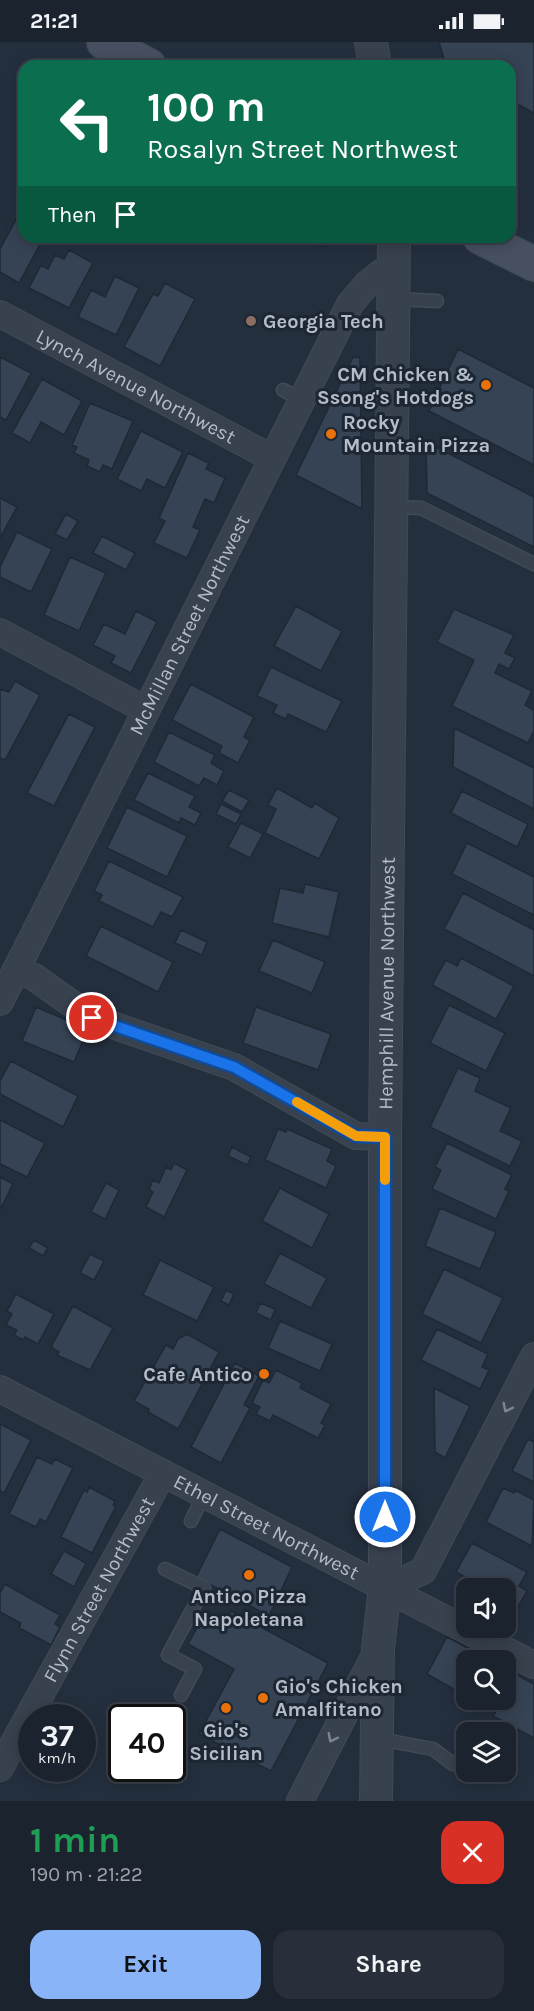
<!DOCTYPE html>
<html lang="en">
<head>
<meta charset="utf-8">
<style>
  body { margin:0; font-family:Karla,sans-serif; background:#282f3a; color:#f1f3f6; height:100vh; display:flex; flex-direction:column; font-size:22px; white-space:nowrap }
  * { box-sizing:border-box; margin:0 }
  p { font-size:20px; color:#a0a4aa }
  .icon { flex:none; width:33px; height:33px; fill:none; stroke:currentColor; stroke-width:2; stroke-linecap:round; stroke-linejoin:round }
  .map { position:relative; height:1759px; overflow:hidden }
  .details { display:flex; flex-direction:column; background:#1b232e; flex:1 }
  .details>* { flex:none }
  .hud { position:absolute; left:18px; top:18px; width:498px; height:183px; border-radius:18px; box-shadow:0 3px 15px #0003,0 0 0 2px #39404a; background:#0b6e4f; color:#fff; overflow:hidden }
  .controls { position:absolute; left:456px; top:1536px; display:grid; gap:12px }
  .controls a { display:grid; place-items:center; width:60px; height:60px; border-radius:12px; background:#1b232e; box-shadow:0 3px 15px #0003,0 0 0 2px #39404a; font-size:30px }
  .speed { position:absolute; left:18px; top:1662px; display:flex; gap:12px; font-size:30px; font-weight:700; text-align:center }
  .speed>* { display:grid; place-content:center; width:78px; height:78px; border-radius:50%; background:#1b232e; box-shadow:0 3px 15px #0003,0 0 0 2px #39404a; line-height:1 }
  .speed small { font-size:15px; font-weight:400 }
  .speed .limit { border:3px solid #111; border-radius:9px; background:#fff; color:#111 }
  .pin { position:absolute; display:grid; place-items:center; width:51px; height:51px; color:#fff; margin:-26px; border:3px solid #fff; border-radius:50%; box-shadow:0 2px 6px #0007 }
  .me { position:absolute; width:66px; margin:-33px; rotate:0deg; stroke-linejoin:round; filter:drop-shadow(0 0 4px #0008) }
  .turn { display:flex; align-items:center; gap:21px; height:126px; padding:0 30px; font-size:27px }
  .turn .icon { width:78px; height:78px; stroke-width:2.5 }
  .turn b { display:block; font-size:42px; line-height:51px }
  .then { display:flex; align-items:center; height:57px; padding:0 30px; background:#0003; gap:12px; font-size:22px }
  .round { display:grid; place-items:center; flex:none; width:63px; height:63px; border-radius:18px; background:#282f3a }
  .overview { display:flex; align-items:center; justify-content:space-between; height:102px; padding:0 30px }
  h1 { font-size:36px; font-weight:700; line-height:45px; color:#1e9e55 }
  .button { display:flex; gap:12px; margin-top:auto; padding:12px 30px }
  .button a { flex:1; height:69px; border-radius:18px; background:#8ab4f8; color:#111; font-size:24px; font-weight:700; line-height:69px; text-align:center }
  .button a+a { background:#282f3a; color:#f1f3f6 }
  .status { display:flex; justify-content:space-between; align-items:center; height:42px; padding:0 30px; background:#1b232e; direction:ltr }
  .status svg { height:16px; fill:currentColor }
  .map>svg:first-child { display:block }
  .building { fill:#364354; stroke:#1f2835; stroke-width:1.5 }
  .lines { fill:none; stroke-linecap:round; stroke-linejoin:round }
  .service-casing { stroke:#414a57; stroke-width:15 }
  .minor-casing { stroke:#414a57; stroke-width:28 }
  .tertiary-casing { stroke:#414a57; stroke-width:34 }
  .secondary-casing { stroke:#414a57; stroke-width:36 }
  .service { stroke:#38414e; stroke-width:12 }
  .minor { stroke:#38414e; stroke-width:26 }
  .tertiary { stroke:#38414e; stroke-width:32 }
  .secondary { stroke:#465061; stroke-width:33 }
  .oneway { stroke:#7c8592 }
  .route-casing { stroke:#114b97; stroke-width:15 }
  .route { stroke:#1a73e8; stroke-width:10 }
  .slow { stroke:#f59e0b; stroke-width:10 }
  .education-dot { fill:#8d6e63; stroke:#1d2633; stroke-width:2 }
  .food-dot { fill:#e8710a; stroke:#1d2633; stroke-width:2 }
  .labels { text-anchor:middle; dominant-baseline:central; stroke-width:6; stroke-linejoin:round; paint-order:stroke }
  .poi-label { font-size:20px; font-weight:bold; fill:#b4bcc9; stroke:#1d2633; text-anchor:start }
  .street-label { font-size:20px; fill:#b4bcc9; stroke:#1d2633 }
</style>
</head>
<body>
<div class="status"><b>21:21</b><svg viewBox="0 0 49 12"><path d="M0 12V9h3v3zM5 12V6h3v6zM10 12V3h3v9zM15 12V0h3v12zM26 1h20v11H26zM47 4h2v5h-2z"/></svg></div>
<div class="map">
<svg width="534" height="1759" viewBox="0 0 534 1759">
  <rect width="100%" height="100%" fill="#242f3e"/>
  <!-- building -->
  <path class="building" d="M439,0H534V71L510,58V24H446Z
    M24,163V195H44L19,241L0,230V207Z
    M303,195H330L325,205Z
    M69,208L93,221L69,266L29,246L41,223L48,227L55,213L64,217Z
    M115,234L139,246L116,293L78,275L91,248L105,255Z
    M165,241L195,257L160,324L124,305L153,252L158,254Z
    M458,307L534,346V423L429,369Z
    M0,315L31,331L6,378L0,375Z
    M353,315L360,316L362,467L296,433Z
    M42,337L82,359L64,393L41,380L30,401L12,391Z
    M90,361L133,379L112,427L103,423L100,430L87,424L89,418L74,411L77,405L72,403Z
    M141,389L183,410L165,446L147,437L141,449L117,437Z
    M426,400L534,455V505L427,451Z
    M188,411L209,421L206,427L225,436L214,461L205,457L193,485L200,488L187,516L154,501L165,479L159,476Z
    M0,456L17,465L0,496Z
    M66,472L78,479L67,498L55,492Z
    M17,490L52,507L31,550L0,535V525Z
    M102,494L135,511L126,528L93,511Z
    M70,515L106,531L79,589L44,573Z
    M296,564L342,589L321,629L274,604Z
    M454,567L514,593L505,611L515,616L509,627L499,622L495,631L532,649L525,663L534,668V689L528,701L452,664L474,618L437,600Z
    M136,569L157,580L131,631L111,621L115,614L93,603L104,582L125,592Z
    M271,625L342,659L326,690L288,672L286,677L273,671L277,663L257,654Z
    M15,639L40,653L5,718L0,716V647L9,650Z
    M191,642L254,675L244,695L250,698L238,721L219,711L222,704L172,678Z
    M69,672L95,685L54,764L27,751Z
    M454,686L534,726V767L453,725Z
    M169,690L215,713L211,721L224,729L217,743L204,736L199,744L154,720Z
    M148,731L195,754L189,765L201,771L195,783L181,776L179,781L134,758Z
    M277,746L312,766L315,761L339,776L319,817L265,791L276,767L268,763Z
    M229,748L249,758L242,770L222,759Z
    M462,749L528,782L517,805L451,771Z
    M221,762L241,772L236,782L216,772Z
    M127,765L187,794L167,835L107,806Z
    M241,781L263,792L250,816L228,805Z
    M467,801L534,835V873L452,832Z
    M109,819L183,855L172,875L161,870L153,885L99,859L102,853L94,849Z
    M305,842L339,850L329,895L272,881L280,846L303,851Z
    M463,851L534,888V934L444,887Z
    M101,884L173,920L158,950L86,914Z
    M181,888L207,900L202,913L175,901Z
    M273,898L325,920L312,951L259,929Z
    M461,916L514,944L496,977L432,943L446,918L457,924Z
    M449,963L505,991L486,1029L430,1001Z
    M36,965L83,985L82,993L85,994L74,1020L22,999Z
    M256,965L331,992L318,1028L243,1001Z
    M11,1019L78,1054L63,1085L0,1052V1039Z
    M458,1026L480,1036L475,1049L511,1066L500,1089L522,1099L510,1124L430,1085Z
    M0,1078L45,1101L27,1135L0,1122Z
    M278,1087L286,1090L287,1087L332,1107L327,1119L336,1124L326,1146L265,1118Z
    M447,1101L512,1133L505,1147L509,1149L496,1177L432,1147L441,1128L435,1125Z
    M232,1105L251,1115L247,1123L228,1114Z
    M174,1121L187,1128L164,1175L146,1165L153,1150L149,1147L153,1138L159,1141L166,1125L171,1128Z
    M0,1135L13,1142L0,1168Z
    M106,1141L119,1148L105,1177L91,1170Z
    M280,1146L329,1172L312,1206L262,1179Z
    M440,1166L496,1190L480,1227L425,1204Z
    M34,1198L48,1206L43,1214L29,1206Z
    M280,1211L327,1236L311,1266L264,1242Z
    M90,1212L104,1219L94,1238L80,1231Z
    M160,1218L214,1245L197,1279L143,1253Z
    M444,1227L503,1256L481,1301L422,1272Z
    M226,1248L234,1252L229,1263L221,1259Z
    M16,1252L54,1272L38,1302L25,1295L23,1298L14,1293L17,1288L6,1283L12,1272L7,1269Z
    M260,1261L275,1267L271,1278L256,1271Z
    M73,1264L113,1286L90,1328L57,1313L59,1310L51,1305Z
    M280,1279L332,1302L320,1329L268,1306Z
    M437,1287L488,1312L482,1325L489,1328L480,1347L421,1318Z
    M187,1292L219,1310L178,1387L148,1370L149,1367L134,1359L166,1303L173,1307L178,1297Z
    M235,1321L259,1334L244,1363L250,1366L221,1421L191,1405Z
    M276,1328L302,1341L300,1346L331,1362L321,1381L325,1383L318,1396L273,1373L270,1379L256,1372L260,1365L252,1361L263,1338L269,1341Z
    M434,1346L470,1364L445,1416L435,1410Z
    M0,1382L31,1398L4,1451L0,1449Z
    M528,1397L534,1400V1440L512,1429Z
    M37,1415L52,1422L55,1417L73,1426L46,1480L40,1477L36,1485L9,1472Z
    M89,1445L115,1459L113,1463L116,1464L92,1511L61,1495L84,1448L87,1450Z
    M503,1446L514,1451L515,1448L534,1458L532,1504L486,1480Z
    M220,1487L292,1525L269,1574L196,1535Z
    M472,1501L527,1530L519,1544L527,1549L518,1565L514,1563L508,1574L506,1573V1546H466V1551L460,1548L467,1536L456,1530Z
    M64,1509L86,1521L74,1545L51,1532Z
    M5,1542L60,1573L55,1582L60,1585L51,1603L19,1586L21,1581L0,1570V1551Z
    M231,1569L328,1621L271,1729L199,1692L234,1627L188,1602L203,1575L221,1586Z
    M447,1595L490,1618H466V1654L427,1632Z
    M506,1627L534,1642V1696L493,1674L496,1669L474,1658H506Z"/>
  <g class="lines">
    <!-- service casing -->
    <g class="service-casing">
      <path id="service" d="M395,257L437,259
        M283,348L302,358
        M393,465L421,466L534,522
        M191,1479L205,1451
        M165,1527L204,1546L168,1613L195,1627L181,1653
        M379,1697L433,1707L453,1722"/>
    </g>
    <!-- minor casing -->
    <g class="minor-casing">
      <g id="minor">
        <path id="s1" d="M0,272L272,416"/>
        <path d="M0,590L146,668"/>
        <path d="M16,927L34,935L92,976L234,1025L356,1094L385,1095"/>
        <path id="s2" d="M0,960L350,262L367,242L394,221"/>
        <path id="s3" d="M0,1347L534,1623"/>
        <path d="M385,1546L423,1529L534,1314"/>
        <path id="s4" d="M0,1726L163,1431"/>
        <path d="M300,1759L378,1607"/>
      </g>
    </g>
    <!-- tertiary casing -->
    <g class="tertiary-casing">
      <g id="tertiary">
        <path d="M371,0L375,24"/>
        <path id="s5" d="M376,1759L378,1606L385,1546V1095L394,195"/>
      </g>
    </g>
    <!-- secondary casing -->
    <g class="secondary-casing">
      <path id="secondary" d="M104,0L149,24
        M480,195L534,222"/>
    </g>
    <!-- service -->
    <use href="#service" class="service"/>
    <!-- minor -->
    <use href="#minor" class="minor"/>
    <!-- tertiary -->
    <use href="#tertiary" class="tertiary"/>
    <!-- secondary -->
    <use href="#secondary" class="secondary"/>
  </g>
  <!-- one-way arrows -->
  <defs><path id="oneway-chevron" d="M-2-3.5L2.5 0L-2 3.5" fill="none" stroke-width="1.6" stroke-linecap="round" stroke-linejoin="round" transform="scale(1.5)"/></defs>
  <g class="oneway">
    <use href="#oneway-chevron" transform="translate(507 1366) rotate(117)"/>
    <use href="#oneway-chevron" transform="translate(332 1696) rotate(117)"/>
  </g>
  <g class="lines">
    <!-- route casing -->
    <g class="route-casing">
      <path id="route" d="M92,976L234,1025L356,1094L385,1095V1475"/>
    </g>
    <!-- route -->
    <use href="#route" class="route"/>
    <!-- slow -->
    <path class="slow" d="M297,1060L356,1094L385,1095V1138"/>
  </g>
  <!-- markers -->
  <circle class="education-dot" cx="251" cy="279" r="6"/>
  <g class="food-dot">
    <circle cx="486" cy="343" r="6"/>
    <circle cx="331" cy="392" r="6"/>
    <circle cx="264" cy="1332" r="6"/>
    <circle cx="249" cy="1533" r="6"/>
    <circle cx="263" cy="1656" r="6"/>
    <circle cx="226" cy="1666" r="6"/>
  </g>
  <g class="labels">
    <!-- poi labels -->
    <g class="poi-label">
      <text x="263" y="279">Georgia Tech</text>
      <text x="474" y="332" text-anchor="end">CM Chicken &amp;<tspan x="474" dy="23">Ssong's Hotdogs</tspan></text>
      <text x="343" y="380">Rocky<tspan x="343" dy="23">Mountain Pizza</tspan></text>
      <text x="252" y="1332" text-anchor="end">Cafe Antico</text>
      <text x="249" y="1554" text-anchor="middle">Antico Pizza<tspan x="249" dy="23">Napoletana</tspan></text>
      <text x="275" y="1644">Gio's Chicken<tspan x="275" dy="23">Amalfitano</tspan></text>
      <text x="226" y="1688" text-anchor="middle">Gio's<tspan x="226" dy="23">Sicilian</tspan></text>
    </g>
    <!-- street labels -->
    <g class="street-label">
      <text stroke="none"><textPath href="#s1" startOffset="154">Lynch Avenue Northwest</textPath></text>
      <text stroke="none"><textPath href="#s2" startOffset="422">McMillan Street Northwest</textPath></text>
      <text stroke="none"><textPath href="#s5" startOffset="818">Hemphill Avenue Northwest</textPath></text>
      <text stroke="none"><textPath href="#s3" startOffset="300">Ethel Street Northwest</textPath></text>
      <text stroke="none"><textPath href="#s4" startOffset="204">Flynn Street Northwest</textPath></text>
    </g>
  </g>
</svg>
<div class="controls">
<a><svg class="icon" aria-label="sound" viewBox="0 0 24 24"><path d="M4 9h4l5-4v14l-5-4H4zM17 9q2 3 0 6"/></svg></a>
<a><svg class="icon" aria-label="search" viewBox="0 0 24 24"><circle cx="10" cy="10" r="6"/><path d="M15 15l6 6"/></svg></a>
<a><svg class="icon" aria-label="layers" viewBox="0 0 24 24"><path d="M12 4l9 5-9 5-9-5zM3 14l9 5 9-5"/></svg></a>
</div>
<div class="speed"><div>37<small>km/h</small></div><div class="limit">40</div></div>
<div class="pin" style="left:92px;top:976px;background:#d93025"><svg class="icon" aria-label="arrive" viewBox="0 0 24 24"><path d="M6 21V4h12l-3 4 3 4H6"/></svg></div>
<svg class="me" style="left:385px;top:1475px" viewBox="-20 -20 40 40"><circle r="17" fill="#1a73e8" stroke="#fff" stroke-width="3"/><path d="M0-11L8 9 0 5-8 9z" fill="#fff"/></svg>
<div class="hud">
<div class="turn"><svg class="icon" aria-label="left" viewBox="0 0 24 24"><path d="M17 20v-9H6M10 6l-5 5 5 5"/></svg><div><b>100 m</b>Rosalyn Street Northwest</div></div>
<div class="then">Then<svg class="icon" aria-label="arrive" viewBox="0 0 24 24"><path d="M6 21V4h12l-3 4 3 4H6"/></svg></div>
</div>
</div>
<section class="details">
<div class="overview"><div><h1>1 min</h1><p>190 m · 21:22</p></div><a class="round" style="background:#d93025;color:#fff"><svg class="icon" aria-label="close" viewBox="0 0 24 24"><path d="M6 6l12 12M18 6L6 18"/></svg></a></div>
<div class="button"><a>Exit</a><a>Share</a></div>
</section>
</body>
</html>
